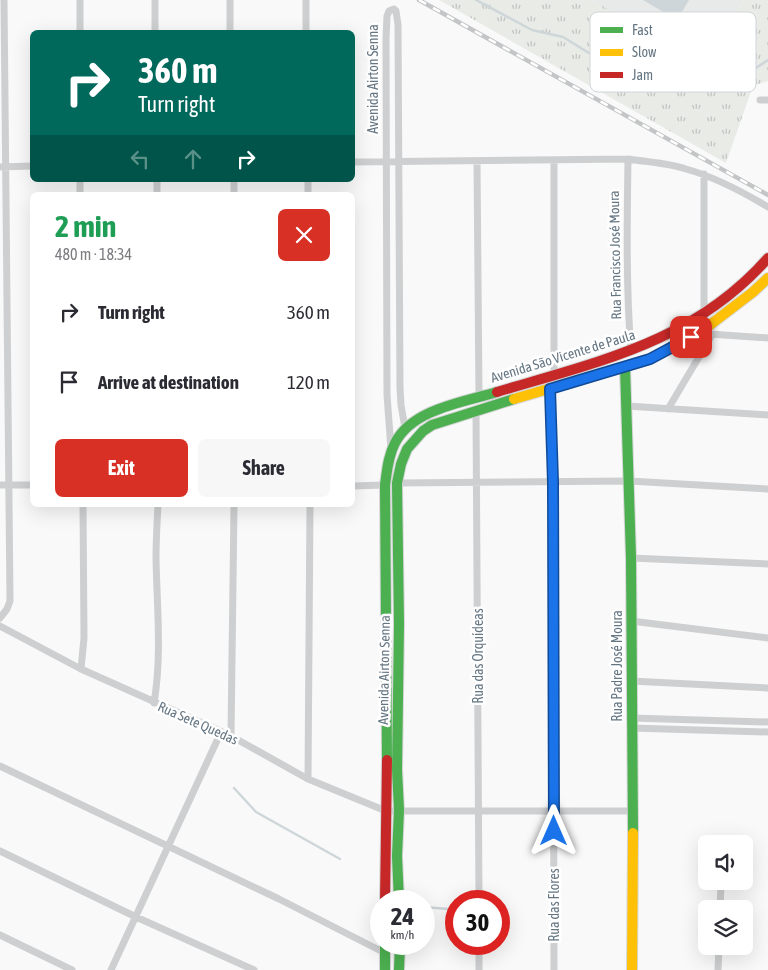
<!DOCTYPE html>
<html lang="en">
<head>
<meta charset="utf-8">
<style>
  body { margin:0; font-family:"Asap Condensed",sans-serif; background:#f7f7f7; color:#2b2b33; height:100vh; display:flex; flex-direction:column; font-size:19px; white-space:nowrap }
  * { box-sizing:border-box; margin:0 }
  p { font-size:16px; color:#7c7c81 }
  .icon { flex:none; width:28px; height:28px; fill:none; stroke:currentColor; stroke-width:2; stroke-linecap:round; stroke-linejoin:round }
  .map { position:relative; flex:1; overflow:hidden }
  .drawer { position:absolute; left:30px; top:192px; width:325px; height:315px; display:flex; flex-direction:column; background:#fff; border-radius:8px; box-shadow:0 5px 20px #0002 }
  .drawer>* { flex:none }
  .top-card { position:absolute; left:30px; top:30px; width:325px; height:152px; border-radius:8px; box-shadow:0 5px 20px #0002; background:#00695c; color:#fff; overflow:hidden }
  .tools { position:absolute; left:698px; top:835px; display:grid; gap:10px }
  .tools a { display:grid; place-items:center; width:55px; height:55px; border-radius:8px; background:#fff; box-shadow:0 5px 20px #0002; font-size:25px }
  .speed { position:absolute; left:370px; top:890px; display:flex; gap:10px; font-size:25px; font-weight:700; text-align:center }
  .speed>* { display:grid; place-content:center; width:65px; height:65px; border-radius:50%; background:#fff; box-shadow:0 5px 20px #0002; line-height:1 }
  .speed small { font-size:12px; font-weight:400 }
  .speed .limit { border:8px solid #d22; background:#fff; color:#111 }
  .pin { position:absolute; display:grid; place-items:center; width:42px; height:42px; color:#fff; margin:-21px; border-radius:10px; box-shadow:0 2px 8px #0006 }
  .me { position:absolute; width:55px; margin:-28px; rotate:0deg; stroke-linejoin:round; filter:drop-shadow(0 0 4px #0008) }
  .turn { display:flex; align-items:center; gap:18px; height:105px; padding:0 25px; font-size:22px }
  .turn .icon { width:65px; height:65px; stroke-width:2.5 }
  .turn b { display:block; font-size:35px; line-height:42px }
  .lanes { display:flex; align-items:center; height:48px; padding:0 25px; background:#0003; justify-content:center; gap:25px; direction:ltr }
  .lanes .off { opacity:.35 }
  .round { display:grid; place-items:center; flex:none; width:52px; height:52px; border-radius:8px; background:#f7f7f7 }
  .headline { display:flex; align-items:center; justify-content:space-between; height:85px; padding:0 25px }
  h1 { font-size:30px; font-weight:700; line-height:38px; color:#1e9e55 }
  .primary-button { display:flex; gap:10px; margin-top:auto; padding:10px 25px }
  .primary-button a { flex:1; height:58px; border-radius:8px; background:#d93025; color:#fff; font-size:20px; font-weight:700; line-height:58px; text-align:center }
  .primary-button a+a { background:#f7f7f7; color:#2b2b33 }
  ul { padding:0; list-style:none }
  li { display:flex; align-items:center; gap:15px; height:70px; padding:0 25px }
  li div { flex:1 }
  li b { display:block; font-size:19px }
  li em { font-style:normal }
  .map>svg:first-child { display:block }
  .built { fill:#e8e9e9 }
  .grass { fill:url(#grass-tufts) }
  .water { fill:#ced6d9 }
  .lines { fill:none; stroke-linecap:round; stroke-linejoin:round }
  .stream { stroke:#ced6d9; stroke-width:2.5 }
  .fast-casing { stroke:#d5d6d7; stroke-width:12 }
  .slow-casing { stroke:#d5d6d7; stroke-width:12 }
  .jam-casing { stroke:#d5d6d7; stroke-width:12 }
  .street { stroke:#cecfd0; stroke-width:7 }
  .fast { stroke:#4caf50; stroke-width:10 }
  .slow { stroke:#ffc107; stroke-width:10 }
  .jam { stroke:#c62828; stroke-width:10 }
  .rail-casing { stroke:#c3c5c6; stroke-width:4.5 }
  .rail { stroke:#fff; stroke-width:2.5; stroke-dasharray:8; stroke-linecap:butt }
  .route-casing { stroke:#114b97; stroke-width:12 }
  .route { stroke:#1a73e8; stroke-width:9 }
  .labels { text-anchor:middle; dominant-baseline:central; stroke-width:5; stroke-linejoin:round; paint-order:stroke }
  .street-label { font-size:14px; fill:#657683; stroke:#fff }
  .key { fill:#fff; stroke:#d1d6da; stroke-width:1 }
  .key-label { font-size:14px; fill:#657683 }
</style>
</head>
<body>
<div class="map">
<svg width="768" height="970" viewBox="0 0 768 970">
  <defs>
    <pattern id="grass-tufts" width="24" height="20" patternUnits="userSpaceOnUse" patternTransform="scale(1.25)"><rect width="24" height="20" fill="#e8ebe6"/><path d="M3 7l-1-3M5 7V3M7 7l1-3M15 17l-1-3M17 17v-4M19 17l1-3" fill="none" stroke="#c0c3c0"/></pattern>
  </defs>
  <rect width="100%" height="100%" fill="#f9f9f9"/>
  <!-- built -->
  <path class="built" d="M592,0H743L705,64Z"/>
  <!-- grass -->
  <path class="grass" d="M439,0H592L705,64L743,0H768V81L753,86L726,163Z"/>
  <!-- water -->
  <path class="water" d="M643,0H689L677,20Z"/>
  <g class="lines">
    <!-- stream -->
    <path class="stream" d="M476,0L532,30L563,37L589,53L624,54L650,72L689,86L756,68L768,60
      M234,788L256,812L340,859
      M424,907L448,909L456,907"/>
    <!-- fast casing -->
    <g class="fast-casing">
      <path id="fast" d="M625,367L631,558L633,833
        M387,760L385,485C387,471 388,456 395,443C412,409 464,402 497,392
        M399,901L397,856L399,810L397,770L399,624L397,483L401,464L407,449L423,431L432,425L514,399
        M385,944V970
        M399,970L400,944"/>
    </g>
    <!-- slow casing -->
    <g class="slow-casing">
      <path id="slow" d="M514,399L650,359L702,331L753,292L768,278
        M632,970L633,833"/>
    </g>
    <!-- jam casing -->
    <g class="jam-casing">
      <path id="jam" d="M497,392C600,361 694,342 768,258
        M385,901L387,760"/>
    </g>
    <!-- street -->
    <path class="street" d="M80,0V32
      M155,0V32
      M230,0V32
      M306,0V32
      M760,100H768
      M628,159C627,223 626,288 631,351
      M352,162L628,159C647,162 668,163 686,169C715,177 743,192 768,207
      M477,162L479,396
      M0,167L32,166
      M704,174V314
      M80,180V195
      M157,180V195
      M234,180V195
      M308,180V195
      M709,334L768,338
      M554,373V161
      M550,389L553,482L554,970
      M627,406L768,415
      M668,409L712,335
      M476,411L479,901
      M391,449L387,395L386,39L387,16L389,11L394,9L396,11L398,25L400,388L401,405L405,428
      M397,483L629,481L768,489
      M0,485H32
      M352,486L385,485
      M631,558L768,564
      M0,618L7,609L10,601L4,0
      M631,621L768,638
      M0,626L81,669L231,736L308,779L386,811H632
      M81,669L84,638L83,505
      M631,681L768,688
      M154,703C162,656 157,607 156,559C156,541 157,523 158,505
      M631,718L768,722
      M631,728L768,732
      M231,736L234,505
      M0,766L279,899L385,953
      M308,779L310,505
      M0,851L136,917L254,970
      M720,909L721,884
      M0,935L72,970
      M479,944V970
      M111,970L221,732
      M718,970L719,946"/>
    <!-- fast -->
    <use href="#fast" class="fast"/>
    <!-- slow -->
    <use href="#slow" class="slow"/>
    <!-- jam -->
    <use href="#jam" class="jam"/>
    <!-- rail casing -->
    <g class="rail-casing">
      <path id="rail" d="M419,0L768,195"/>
    </g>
    <!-- rail -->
    <use href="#rail" class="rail"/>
  </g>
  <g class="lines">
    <!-- route casing -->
    <g class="route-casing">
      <path id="route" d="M554,831L553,482L550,389L650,359L691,337"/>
    </g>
    <!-- route -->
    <use href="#route" class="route"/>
  </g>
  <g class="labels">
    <!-- street labels -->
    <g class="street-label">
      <text transform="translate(373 79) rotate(-90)">Avenida Airton Senna</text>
      <text transform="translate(615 255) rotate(-91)">Rua Francisco José Moura</text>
      <text transform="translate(563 356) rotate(-17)">Avenida São Vicente de Paula</text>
      <text transform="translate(478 656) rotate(-90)">Rua das Orquídeas</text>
      <text transform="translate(617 666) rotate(-90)">Rua Padre José Moura</text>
      <text transform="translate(384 670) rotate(-89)">Avenida Airton Senna</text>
      <text transform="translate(198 723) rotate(24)">Rua Sete Quedas</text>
      <text transform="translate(554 905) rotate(-90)">Rua das Flores</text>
    </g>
  </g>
  <!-- legend -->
  <rect x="590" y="12" width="166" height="80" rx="8" class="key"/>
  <rect x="600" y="27" width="23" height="6" fill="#4caf50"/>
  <rect x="600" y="49" width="23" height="7" fill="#ffc107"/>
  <rect x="600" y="72" width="23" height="6" fill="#c62828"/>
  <g class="key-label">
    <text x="632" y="35">Fast</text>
    <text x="632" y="57">Slow</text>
    <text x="632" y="80">Jam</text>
  </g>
</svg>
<div class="tools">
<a><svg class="icon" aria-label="sound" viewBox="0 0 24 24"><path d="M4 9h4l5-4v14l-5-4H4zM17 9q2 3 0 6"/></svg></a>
<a><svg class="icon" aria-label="layers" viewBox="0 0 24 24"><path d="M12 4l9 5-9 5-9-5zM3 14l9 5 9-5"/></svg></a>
</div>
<div class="speed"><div>24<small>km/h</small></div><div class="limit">30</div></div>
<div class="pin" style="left:691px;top:337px;background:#d93025"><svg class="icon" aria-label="arrive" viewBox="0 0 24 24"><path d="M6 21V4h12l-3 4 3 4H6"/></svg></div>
<svg class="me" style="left:554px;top:831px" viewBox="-20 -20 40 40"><path d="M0-17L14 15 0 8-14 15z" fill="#1a73e8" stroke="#fff" stroke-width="4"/></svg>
<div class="top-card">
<div class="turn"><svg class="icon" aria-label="right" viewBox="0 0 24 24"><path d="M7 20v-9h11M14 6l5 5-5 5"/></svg><div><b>360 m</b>Turn right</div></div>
<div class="lanes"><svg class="icon off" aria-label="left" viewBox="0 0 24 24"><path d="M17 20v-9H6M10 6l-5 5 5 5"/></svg><svg class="icon off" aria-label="ahead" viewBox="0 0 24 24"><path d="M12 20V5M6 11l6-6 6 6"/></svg><svg class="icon" aria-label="right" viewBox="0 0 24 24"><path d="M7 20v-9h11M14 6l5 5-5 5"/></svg></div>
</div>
<section class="drawer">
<div class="headline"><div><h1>2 min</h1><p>480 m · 18:34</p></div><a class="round" style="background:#d93025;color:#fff"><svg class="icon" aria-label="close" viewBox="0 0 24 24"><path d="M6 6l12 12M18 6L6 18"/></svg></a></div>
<ul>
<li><svg class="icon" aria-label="right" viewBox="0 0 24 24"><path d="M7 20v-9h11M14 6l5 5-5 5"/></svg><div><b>Turn right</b></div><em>360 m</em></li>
<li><svg class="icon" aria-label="arrive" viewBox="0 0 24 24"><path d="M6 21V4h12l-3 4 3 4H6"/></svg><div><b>Arrive at destination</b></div><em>120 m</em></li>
</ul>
<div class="primary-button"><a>Exit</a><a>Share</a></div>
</section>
</div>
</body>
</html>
